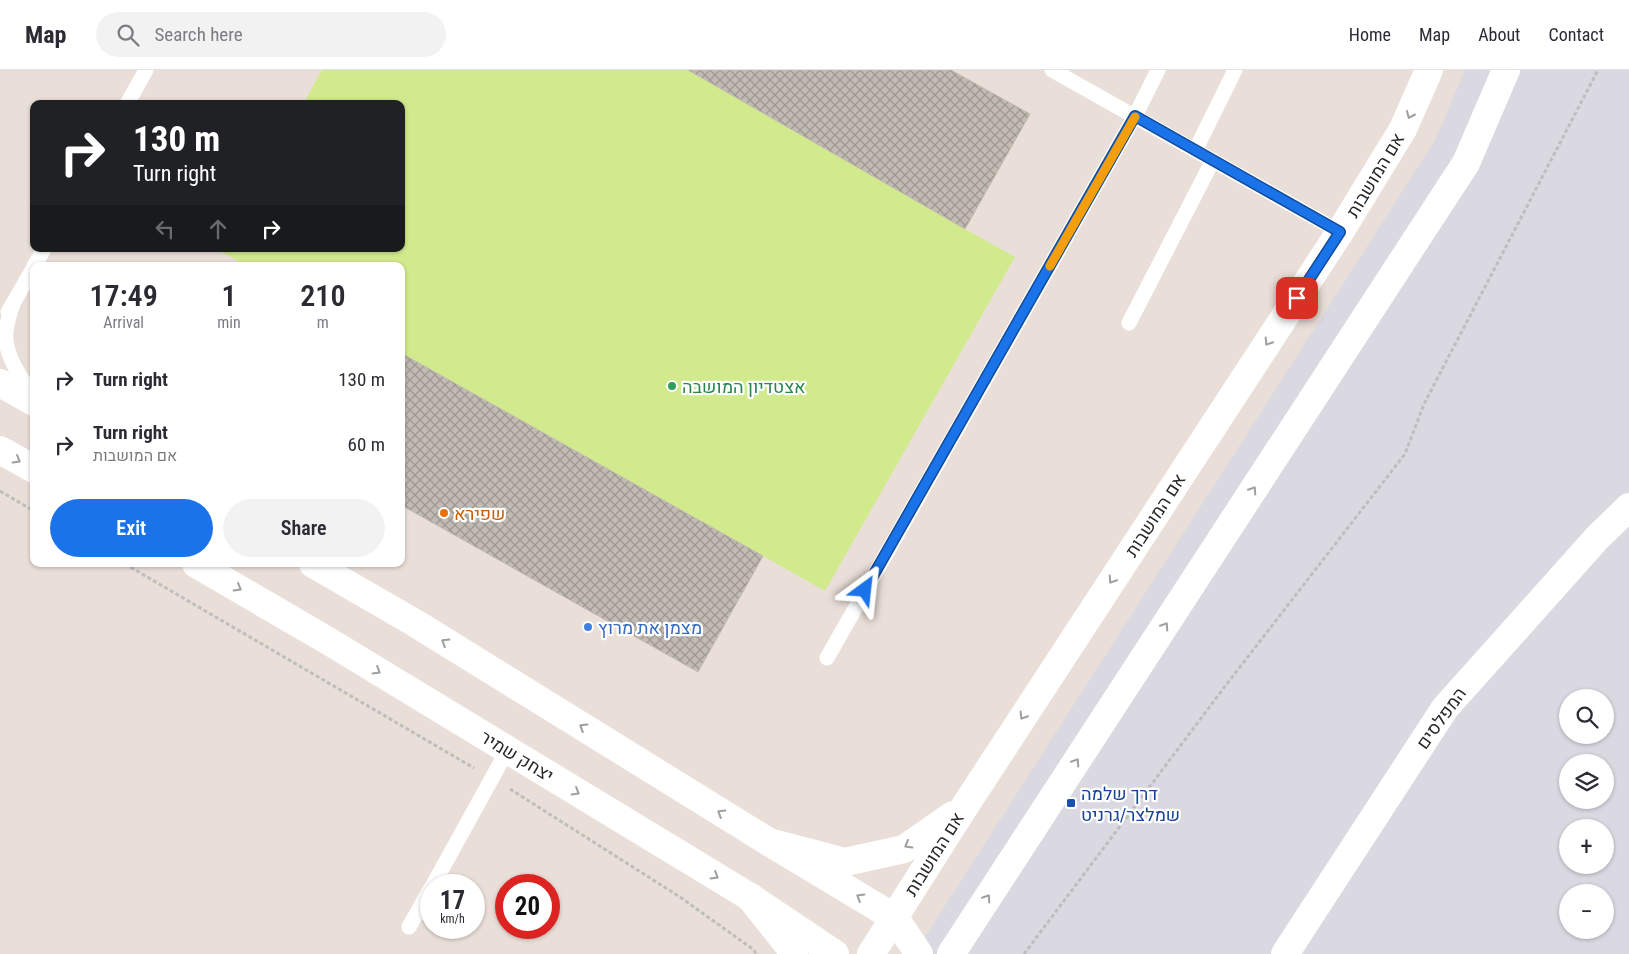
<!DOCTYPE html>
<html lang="en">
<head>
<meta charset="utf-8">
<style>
  body { margin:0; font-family:"Roboto Condensed",Heebo,sans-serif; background:#f2f2f3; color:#2b2b33; height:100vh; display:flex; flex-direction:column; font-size:19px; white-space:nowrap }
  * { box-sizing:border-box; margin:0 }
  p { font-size:16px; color:#7c7c81 }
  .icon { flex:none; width:28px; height:28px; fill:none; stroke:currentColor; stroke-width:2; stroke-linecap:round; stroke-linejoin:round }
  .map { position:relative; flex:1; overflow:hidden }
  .panel { position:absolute; left:30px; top:192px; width:375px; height:305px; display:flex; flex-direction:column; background:#fff; border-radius:10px; box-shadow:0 1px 4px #0004 }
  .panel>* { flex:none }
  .top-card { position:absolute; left:30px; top:30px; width:375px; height:152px; border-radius:10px; box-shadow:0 1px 4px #0004; background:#202124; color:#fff; overflow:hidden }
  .tools { position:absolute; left:1559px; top:619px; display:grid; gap:10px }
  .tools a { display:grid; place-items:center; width:55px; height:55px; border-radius:50%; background:#fff; box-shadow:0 1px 4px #0004; font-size:25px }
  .speed { position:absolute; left:420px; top:804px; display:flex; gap:10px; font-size:25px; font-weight:700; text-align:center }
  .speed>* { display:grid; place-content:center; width:65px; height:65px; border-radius:50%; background:#fff; box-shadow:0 1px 4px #0004; line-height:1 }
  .speed small { font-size:12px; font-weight:400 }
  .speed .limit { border:8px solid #d22; background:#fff; color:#111 }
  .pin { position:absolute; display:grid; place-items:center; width:42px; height:42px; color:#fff; margin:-21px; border-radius:10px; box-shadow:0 2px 8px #0006 }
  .me { position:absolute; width:55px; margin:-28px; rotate:30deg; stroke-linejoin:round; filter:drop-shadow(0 0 4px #0008) }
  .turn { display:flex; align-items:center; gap:18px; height:105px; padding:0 20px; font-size:22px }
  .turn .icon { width:65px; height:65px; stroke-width:2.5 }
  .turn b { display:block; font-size:35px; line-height:42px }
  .lanes { display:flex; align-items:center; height:48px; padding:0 20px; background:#0003; justify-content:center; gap:25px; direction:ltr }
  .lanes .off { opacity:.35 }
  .eta { display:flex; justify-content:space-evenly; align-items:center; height:85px; text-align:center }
  .eta b { font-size:30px; font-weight:600; line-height:35px }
  .cta { display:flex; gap:10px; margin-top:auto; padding:10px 20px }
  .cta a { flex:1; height:58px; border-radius:30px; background:#1a73e8; color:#fff; font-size:20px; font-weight:600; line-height:58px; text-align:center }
  .cta a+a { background:#f2f2f3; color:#2b2b33 }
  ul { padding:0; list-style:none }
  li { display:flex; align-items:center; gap:15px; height:65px; padding:0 20px }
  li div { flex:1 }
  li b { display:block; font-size:19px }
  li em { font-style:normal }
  header { display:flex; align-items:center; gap:30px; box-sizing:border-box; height:70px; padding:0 25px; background:#fff; border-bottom:1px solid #e1e1e2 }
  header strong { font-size:24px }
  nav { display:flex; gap:28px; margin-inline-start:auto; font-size:18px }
  .search { width:350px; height:45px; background:#f2f2f3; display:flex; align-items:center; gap:12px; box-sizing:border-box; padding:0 18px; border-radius:28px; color:#7c7c81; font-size:19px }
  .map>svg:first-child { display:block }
  .industrial { fill:#dad9e2; fill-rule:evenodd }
  .pitch { fill:#d2ea8e }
  .building { fill:url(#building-cross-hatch); stroke:#c5bbb2 }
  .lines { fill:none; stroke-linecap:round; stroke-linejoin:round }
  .path { stroke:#bebebe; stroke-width:3; stroke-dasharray:4 2.5; stroke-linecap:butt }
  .service { stroke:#fff; stroke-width:15 }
  .minor { stroke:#fff; stroke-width:28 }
  .secondary { stroke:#fff; stroke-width:28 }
  .oneway { stroke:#9e9e9e }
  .route-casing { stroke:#114b97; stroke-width:12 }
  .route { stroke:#1a73e8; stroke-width:9 }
  .slow { stroke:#f59e0b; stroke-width:9 }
  .leisure-dot { fill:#2e9e5b; stroke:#fff; stroke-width:2 }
  .food-dot { fill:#e8710a; stroke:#fff; stroke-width:2 }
  .shop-dot { fill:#3f7fe0; stroke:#fff; stroke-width:2 }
  .transit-dot { fill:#1a4fb4; stroke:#fff; stroke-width:2 }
  .labels { text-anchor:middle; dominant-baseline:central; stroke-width:4.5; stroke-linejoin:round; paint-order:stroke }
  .street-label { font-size:18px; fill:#272727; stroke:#fff }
  .leisure-label { font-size:18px; fill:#27864d; stroke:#fff; text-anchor:start }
  .food-label { font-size:18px; fill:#c56008; stroke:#fff; text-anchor:start }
  .shop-label { font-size:18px; fill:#366cbe; stroke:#fff; text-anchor:start }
  .transit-label { font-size:18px; fill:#164399; stroke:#fff; text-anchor:start }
</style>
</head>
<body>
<header>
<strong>Map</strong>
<div class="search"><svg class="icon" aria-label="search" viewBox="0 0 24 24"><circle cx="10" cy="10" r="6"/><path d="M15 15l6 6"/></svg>Search here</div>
<nav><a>Home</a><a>Map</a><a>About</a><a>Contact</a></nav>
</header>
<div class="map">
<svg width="1629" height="884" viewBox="0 0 1629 884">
  <defs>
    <pattern id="building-cross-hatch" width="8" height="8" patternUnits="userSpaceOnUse" patternTransform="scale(1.25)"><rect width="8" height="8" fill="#c2bbb4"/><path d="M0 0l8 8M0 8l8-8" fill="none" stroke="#9e9892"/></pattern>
  </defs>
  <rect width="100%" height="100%" fill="#eadfd8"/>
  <!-- industrial -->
  <path class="industrial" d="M1465,0H1629V884H914L1435,70ZM1568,628H1605V665H1568ZM1568,692H1605V730H1568ZM1568,758H1605V795H1568ZM1568,822H1605V860H1568Z"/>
  <!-- pitch -->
  <path class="pitch" d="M322,0H951L1030,44L965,159L1015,187L825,521L763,486L401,435V196H247L220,181L221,179H401V34H303Z"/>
  <!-- building -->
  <path class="building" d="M688,0H951L1030,44L965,159Z
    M401,283L763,486L698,602L401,435Z"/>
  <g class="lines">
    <!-- path -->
    <path class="path" d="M0,421L34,441
      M125,494L474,698
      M510,719L680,827L754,880L756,884
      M1024,884L1226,615L1405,384L1424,334L1598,0"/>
    <!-- service -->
    <path class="service" d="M1052,0L1340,162
      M127,34L146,0
      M1195,81L1235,0
      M34,196L44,179
      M13,234C10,243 7,252 6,261C3,282 21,309 33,325
      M8,242L34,197
      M1129,253L1213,90
      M827,588L1135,46L1158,0
      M433,815L507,681
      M409,857L431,818"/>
    <!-- minor -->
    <path class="minor" d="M0,313L34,332
      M0,380L34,399
      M196,494L330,572L750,827L835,884
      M313,494L415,553L769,772L895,848L919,884
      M1285,884L1445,638L1597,468L1629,437"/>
    <!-- secondary -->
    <path class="secondary" d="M769,772L845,792L904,779L953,745
      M750,827L792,880L794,884
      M871,884L963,739L1340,162L1403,59L1429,0
      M951,884L1466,93L1506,0"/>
  </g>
  <!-- one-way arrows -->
  <defs><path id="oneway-chevron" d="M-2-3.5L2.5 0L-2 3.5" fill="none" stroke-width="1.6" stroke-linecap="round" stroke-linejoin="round" transform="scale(1.25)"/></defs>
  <g class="oneway">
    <use href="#oneway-chevron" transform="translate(1410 45) rotate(114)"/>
    <use href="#oneway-chevron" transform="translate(1268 272) rotate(123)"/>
    <use href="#oneway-chevron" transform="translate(17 390) rotate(30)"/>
    <use href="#oneway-chevron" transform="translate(1253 420) rotate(-57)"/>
    <use href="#oneway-chevron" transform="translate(1112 510) rotate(123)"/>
    <use href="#oneway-chevron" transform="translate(238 518) rotate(30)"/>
    <use href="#oneway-chevron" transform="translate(1165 556) rotate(-57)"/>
    <use href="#oneway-chevron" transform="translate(445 572) rotate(-148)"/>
    <use href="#oneway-chevron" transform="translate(377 601) rotate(31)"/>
    <use href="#oneway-chevron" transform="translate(1023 646) rotate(123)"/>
    <use href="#oneway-chevron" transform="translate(583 657) rotate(-148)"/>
    <use href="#oneway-chevron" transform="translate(1076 692) rotate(-57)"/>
    <use href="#oneway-chevron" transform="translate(576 722) rotate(31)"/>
    <use href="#oneway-chevron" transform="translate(721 743) rotate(-148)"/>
    <use href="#oneway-chevron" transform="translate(908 775) rotate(150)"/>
    <use href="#oneway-chevron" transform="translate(715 806) rotate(31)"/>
    <use href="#oneway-chevron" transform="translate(860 827) rotate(-149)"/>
    <use href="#oneway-chevron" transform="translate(987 828) rotate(-57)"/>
  </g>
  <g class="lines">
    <!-- route casing -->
    <g class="route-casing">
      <path id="route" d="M865,520L1135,46L1340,162L1297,228"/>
    </g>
    <!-- route -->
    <use href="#route" class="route"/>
    <!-- slow -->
    <path class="slow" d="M1050,196L1135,47"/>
  </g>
  <!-- markers -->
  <circle class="leisure-dot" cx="672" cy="316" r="5"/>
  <circle class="food-dot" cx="444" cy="443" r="5"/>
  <circle class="shop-dot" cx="588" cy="557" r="5"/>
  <rect class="transit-dot" x="1066" y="728" width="10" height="10" rx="2.5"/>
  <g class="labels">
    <!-- street labels -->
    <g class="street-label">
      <text transform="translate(1375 105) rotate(-59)">אם המושבות</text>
      <text transform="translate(1155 445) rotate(-57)">אם המושבות</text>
      <text transform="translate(1441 648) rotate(-54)">המפלסים</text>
      <text transform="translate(517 686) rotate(31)">יצחק שמיר</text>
      <text transform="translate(934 784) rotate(-58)">אם המושבות</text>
    </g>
    <!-- leisure labels -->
    <g class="leisure-label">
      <text x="682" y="316">אצטדיון המושבה</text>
    </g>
    <!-- food labels -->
    <g class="food-label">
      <text x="454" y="443">שפירא</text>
    </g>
    <!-- shop labels -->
    <g class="shop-label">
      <text x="598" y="557">מצמן את מרוץ</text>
    </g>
    <!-- transit labels -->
    <g class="transit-label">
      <text x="1081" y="723">דרך שלמה<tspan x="1081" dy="21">שמלצר/גרניט</tspan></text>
    </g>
  </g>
</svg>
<div class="tools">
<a><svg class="icon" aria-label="search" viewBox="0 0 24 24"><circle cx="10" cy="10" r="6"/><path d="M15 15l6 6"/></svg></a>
<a><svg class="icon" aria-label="layers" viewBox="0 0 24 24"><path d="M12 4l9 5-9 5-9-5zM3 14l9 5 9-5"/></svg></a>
<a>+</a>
<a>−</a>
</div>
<div class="speed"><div>17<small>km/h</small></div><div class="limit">20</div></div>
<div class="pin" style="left:1297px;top:228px;background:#d93025"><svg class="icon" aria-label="arrive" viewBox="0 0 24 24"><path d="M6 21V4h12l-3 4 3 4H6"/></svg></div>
<svg class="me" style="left:865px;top:520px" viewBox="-20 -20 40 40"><path d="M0-17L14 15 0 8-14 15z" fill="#1a73e8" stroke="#fff" stroke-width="4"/></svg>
<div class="top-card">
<div class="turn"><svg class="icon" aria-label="right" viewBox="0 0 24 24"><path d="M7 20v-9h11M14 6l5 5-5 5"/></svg><div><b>130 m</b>Turn right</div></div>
<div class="lanes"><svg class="icon off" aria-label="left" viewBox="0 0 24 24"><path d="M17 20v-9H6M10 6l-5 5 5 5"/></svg><svg class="icon off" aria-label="ahead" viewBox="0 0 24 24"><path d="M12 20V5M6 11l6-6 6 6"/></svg><svg class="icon" aria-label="right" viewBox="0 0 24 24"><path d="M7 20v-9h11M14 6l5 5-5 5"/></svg></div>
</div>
<section class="panel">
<div class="eta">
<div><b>17:49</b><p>Arrival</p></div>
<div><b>1</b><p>min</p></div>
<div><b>210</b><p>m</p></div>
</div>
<ul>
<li><svg class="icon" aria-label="right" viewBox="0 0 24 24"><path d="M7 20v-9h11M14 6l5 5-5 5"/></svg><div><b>Turn right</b></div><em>130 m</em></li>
<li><svg class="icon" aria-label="right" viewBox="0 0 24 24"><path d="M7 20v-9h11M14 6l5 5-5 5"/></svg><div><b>Turn right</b><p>אם המושבות</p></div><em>60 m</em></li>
</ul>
<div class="cta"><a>Exit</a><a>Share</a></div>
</section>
</div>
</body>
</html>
